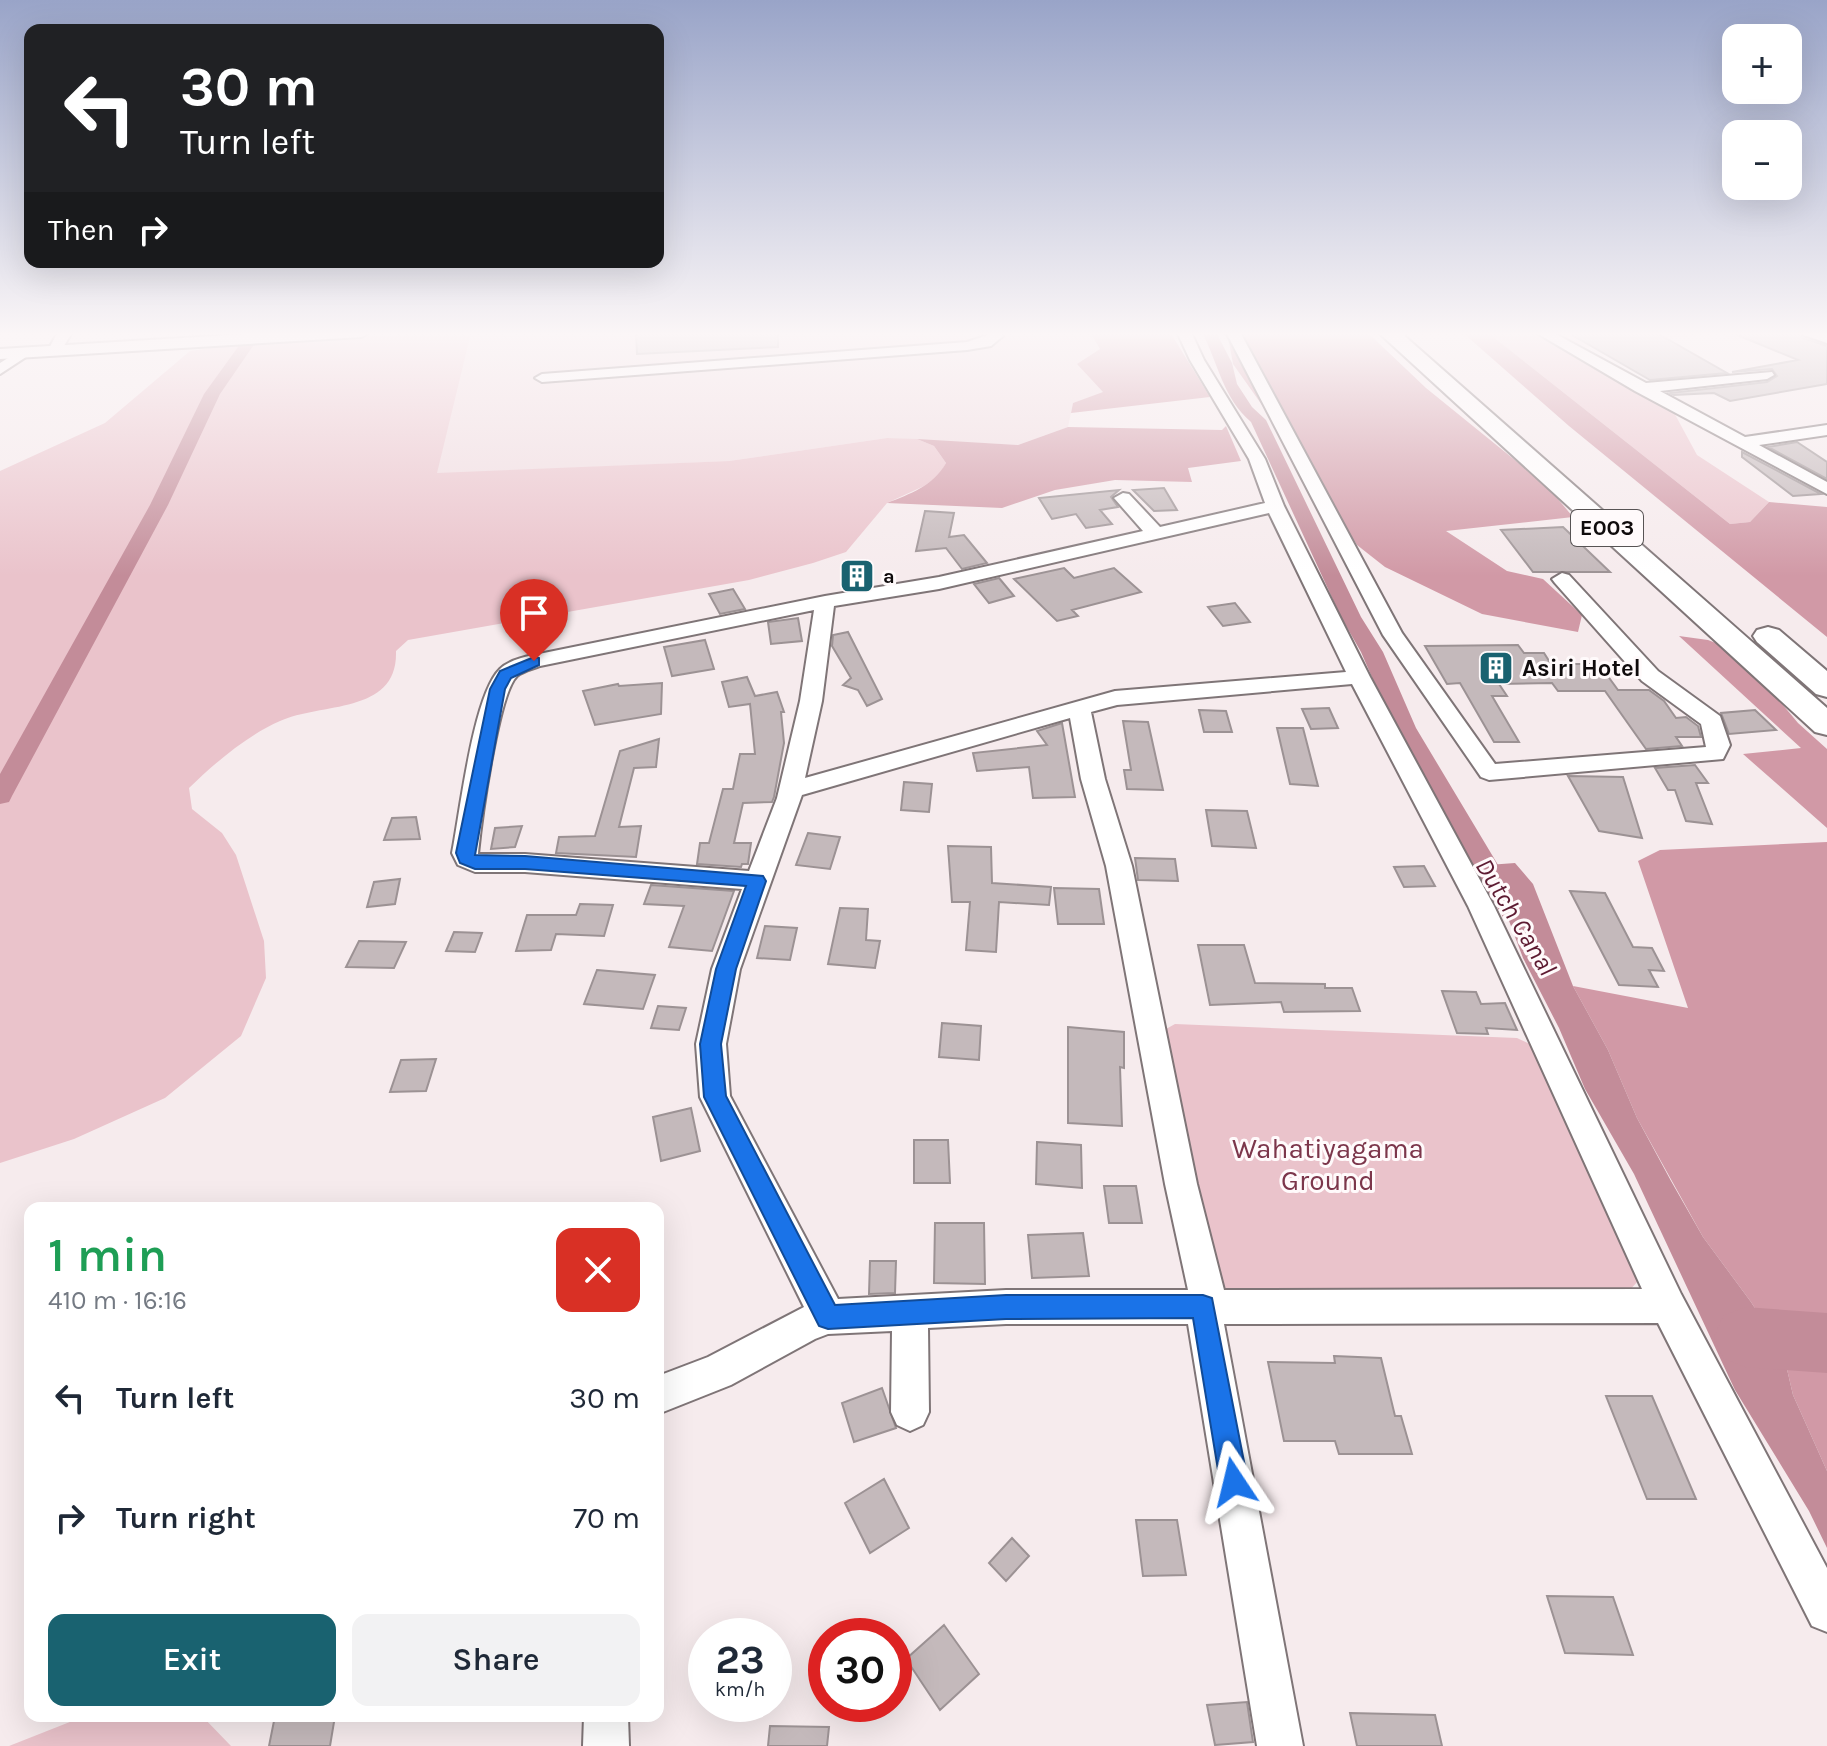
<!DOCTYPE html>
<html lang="en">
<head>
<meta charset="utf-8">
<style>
  body { margin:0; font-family:Karla,sans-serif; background:#f2f2f3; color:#1f2937; height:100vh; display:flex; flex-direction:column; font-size:30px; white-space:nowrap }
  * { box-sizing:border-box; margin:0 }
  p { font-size:26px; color:#747a83 }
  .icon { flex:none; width:44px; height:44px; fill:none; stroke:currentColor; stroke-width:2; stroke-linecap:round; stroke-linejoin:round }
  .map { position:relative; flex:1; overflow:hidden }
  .drawer { position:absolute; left:24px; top:1202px; width:640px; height:520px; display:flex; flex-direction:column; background:#fff; border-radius:16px; box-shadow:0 8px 32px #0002 }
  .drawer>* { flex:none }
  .banner { position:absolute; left:24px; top:24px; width:640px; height:244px; border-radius:16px; box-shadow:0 8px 32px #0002; background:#202124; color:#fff; overflow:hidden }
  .buttons { position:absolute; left:1722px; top:24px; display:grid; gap:16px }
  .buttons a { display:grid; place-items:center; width:80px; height:80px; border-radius:16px; background:#fff; box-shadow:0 8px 32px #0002; font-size:40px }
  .speed { position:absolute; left:688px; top:1618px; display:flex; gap:16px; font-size:40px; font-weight:700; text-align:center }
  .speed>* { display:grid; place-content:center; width:104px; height:104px; border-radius:50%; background:#fff; box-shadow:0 8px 32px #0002; line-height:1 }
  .speed small { font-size:20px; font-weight:400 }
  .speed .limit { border:12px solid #d22; background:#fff; color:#111 }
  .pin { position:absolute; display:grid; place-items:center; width:68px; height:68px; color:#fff; margin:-82px -34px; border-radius:50% 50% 50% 0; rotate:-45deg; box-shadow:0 0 8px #0007 }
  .pin .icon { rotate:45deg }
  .me { position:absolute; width:88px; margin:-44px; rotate:350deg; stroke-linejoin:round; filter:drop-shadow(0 0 6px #0008) }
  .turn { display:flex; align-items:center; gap:28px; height:168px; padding:0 24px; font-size:36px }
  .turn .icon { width:104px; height:104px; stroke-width:2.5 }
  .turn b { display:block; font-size:56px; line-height:68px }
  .then { display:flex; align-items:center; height:76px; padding:0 24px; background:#0003; gap:16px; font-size:30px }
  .round { display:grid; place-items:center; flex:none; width:84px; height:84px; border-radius:16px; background:#f2f2f3 }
  .head { display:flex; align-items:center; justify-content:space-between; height:136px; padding:0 24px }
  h1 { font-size:48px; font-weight:600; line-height:60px; color:#1e9e55 }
  .primary-button { display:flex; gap:16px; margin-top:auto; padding:16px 24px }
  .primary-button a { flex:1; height:92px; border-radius:16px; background:#196270; color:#fff; font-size:32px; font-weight:600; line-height:92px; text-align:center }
  .primary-button a+a { background:#f2f2f3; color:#1f2937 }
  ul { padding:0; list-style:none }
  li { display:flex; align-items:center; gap:24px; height:120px; padding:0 24px }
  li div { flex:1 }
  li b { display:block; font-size:30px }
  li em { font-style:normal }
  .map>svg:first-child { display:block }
  .built { fill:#f0dce0 }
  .green { fill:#eac3cb }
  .forest { fill:#d199a6 }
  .water { fill:#c38c99 }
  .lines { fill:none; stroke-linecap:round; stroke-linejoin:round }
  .canal { fill:#c38c99; fill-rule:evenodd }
  .river { fill:#c38c99; fill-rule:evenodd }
  .building { fill:#c4b9bb; stroke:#9c9294; stroke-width:2 }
  .minor-casing { stroke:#7f7577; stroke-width:4 }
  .major-casing { stroke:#7f7577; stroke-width:4 }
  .highway-casing { stroke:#7f7577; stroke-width:4 }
  .minor { fill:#fff; fill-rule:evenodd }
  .major { fill:#fff; fill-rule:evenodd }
  .highway { fill:#fff; fill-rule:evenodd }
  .route { fill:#1a73e8; stroke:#114b97; stroke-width:2 }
  .labels { text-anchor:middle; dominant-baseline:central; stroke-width:6; stroke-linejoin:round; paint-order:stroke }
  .far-poi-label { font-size:20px; font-weight:bold; fill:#0f0b0c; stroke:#fffafb; text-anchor:start }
  .shield { fill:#fffafb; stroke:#575354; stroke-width:2 }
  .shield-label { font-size:22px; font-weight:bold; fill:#0f0b0c }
  .poi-label { font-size:24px; font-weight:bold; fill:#0f0b0c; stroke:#fffafb; text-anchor:start }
  .water-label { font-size:26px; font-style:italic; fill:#5d1a31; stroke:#fffafb }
  .near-park-label { font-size:28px; fill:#7c364b; stroke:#fffafb }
</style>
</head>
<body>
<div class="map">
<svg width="1827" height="1746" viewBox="0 0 1827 1746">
  <rect width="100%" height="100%" fill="#f6ebed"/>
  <!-- built -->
  <path class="built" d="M463,332H1090L1100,349L1104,392L1073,403L1068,427L1018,445L887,438L729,461L436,474L469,334Z
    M1580,332H1770L1735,340L1719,333L1580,348L1555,334Z"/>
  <!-- green -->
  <path class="green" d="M448,332H463L470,337L437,473L729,461L887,438L917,439L934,446L946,463L939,476L924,486L887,503L846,552L813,563L749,580L408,640L396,651C398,715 321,702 280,721C246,736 216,762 189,788L192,809L222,833L236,855L264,941L266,978L241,1036L165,1098L74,1139L0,1163V471L105,423L190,351L239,344Z
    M1487,332H1536L1671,407L1697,455L1769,502L1750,522L1730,524Z
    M1175,1024L1517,1038L1536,1047L1639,1280L1626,1294L1235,1298L1218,1280L1203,1222L1166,1042V1029Z
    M85,1716H202L231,1746H9Z"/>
  <!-- forest -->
  <path class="forest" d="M1090,332H1170L1210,397L1071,413L1073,403L1103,392L1077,364L1100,349Z
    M1243,332H1367L1426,388L1547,486L1573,517L1446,531L1507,571L1543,579L1582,615L1578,632L1482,614L1385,567L1357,545L1327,497L1233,364L1229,342L1245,336Z
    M1462,332H1487L1730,524L1750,522L1769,502L1827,507V637L1569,426Z
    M1226,426L1241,461L1188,468L1192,482L1115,480L1055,490L1002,508L887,503C910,494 933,486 946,463L934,446L917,439L1018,445L1068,427L1222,430Z
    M1679,636L1708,640L1739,652L1798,723L1827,749V828L1743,754L1801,748Z
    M1827,842V1471L1793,1395L1783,1352L1751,1302L1703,1237L1637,1118L1608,1050L1573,986L1688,1008L1638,861L1660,850Z"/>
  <!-- water -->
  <path class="water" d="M1515,863L1533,884L1573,986L1608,1050L1637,1118L1671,1181L1703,1237L1751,1302L1783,1352L1793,1395L1827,1471V1548L1809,1511L1735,1390L1634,1174L1585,1089L1559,1028L1523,958L1488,865Z"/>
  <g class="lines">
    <!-- canal -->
    <path class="canal" d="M1202,332H1216L1232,363L1237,384L1252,407L1266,420L1361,617L1383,652L1416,728L1525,910L1521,917L1512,920L1503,917L1394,728L1361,652L1341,617L1251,422C1223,398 1218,363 1202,332Z
      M248,339L255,343L220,394L168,505L12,796L9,802L0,804V774L150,505L204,394L243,340Z"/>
    <!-- river -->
    <path class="river" d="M1745,1307L1827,1313V1373L1745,1367L1723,1358L1714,1337L1723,1316Z"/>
  </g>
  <!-- building -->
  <path class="building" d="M660,332H778V347L637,354L636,333Z
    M1567,332H1655L1727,373L1650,380Z
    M1730,332H1799L1803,338L1827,346V384L1730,401L1714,393L1674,395L1670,393L1767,382L1777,376L1772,369L1732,372L1798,360Z
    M1797,442L1827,462V479L1768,447Z
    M1742,452L1821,494L1793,496L1742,457Z
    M1164,488L1177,510L1154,511L1133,490Z
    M1119,490L1111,497L1118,507L1100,510L1112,524L1086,528L1076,514L1052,519L1039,498Z
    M925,511L954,513L949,537L964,535L987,563L962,569L946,548L916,551Z
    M1563,527L1610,572H1533L1501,530Z
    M1064,568L1074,578L1114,568L1141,592L1072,610L1078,616L1057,621L1014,579Z
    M999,578L1014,596L989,603L974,584Z
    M733,589L745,609L720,614L709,594Z
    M1235,603L1250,622L1223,626L1208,607Z
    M798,618L802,641L771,644L768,622Z
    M848,632L882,699L867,706L858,690L843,685L851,678L832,646L833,635Z
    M705,640L714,669L672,676L664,647Z
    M1518,645L1524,653H1544L1551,664H1599L1618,690H1649L1664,701L1676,718L1686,717L1698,726L1701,737H1676L1682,746L1646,749L1605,691H1558L1552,683L1499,684L1507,696H1492L1519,742H1494L1460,683L1447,684L1425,646Z
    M747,677L755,696L777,692L784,712H781L784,743L774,797L772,802L743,803L734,843H751L748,864H742L741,867L697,864L700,843H709L723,789H733L740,754H755L750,704L729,707L722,682Z
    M662,683L661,714L595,725L583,691L618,684L619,686Z
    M1329,708L1338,728L1311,729L1302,709Z
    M1199,710L1226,711L1232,732H1204Z
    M1755,710L1776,730L1729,734L1721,713Z
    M1123,721L1148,722L1163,790L1127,789L1124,770H1131Z
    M1062,723L1075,797L1033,798L1029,767L977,771L973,753L1047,745L1037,731Z
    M1277,728H1303L1318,786L1290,784Z
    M659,739L656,767L634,768L619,827L641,826L636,857L556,853L559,837L595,836L620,751Z
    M1695,765L1708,783H1696L1712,824L1686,821L1675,790H1668L1655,768Z
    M1568,776L1623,777L1642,838L1599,831Z
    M904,782L932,784L929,812L901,810Z
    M1206,810L1247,811L1256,848L1212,846Z
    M416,817L420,839L384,840L392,818Z
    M522,826L515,847L491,849L495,828Z
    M808,833L840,837L830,869L796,865Z
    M948,846L991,847L992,883L1051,887L1049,905L999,902L996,952L966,950L970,902H952Z
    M1135,858L1175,859L1178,881L1138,880Z
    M1424,866L1435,886L1404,887L1394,867Z
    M400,879L395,904L367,907L374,882Z
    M651,885L734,891L712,951L669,947L684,906L644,904Z
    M1054,888L1099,889L1104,924H1058Z
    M1570,891L1605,893L1633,947L1652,948L1664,971L1649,970L1658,987L1619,985Z
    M580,904L613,905L604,936L556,934L551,950L516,951L527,915H576Z
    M840,908L868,909L866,940L880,941L875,968L828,964Z
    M765,926L797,928L790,960L757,958Z
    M454,932L482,933L475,952L446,951Z
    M359,941L406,942L394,968L346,967Z
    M1198,945H1244L1255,983L1325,984V988H1352L1360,1011L1284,1012L1281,1002L1210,1005Z
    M597,970L655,975L643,1009L584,1004Z
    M1442,991L1476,992L1481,1004L1505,1003L1517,1030L1486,1028L1488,1034L1457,1033Z
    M658,1006L686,1008L679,1030L651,1028Z
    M942,1023L981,1026L979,1060L939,1057Z
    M1068,1027L1124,1032V1068L1120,1067L1122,1126L1068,1123Z
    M436,1059L426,1091L390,1092L401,1060Z
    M691,1108L700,1151L661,1161L653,1117Z
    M914,1140H948L950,1183H914Z
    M1037,1142L1081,1145L1082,1188L1036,1184Z
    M1104,1186H1136L1142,1223H1109Z
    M935,1223H984L985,1284L934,1283Z
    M1083,1233L1089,1276L1032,1278L1028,1235Z
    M870,1261H896L895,1293L869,1294Z
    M1334,1356L1381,1358L1395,1416H1401L1412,1454H1339L1335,1441H1284L1268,1362L1335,1363Z
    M882,1388L896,1428L854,1442L842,1403Z
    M1606,1396H1652L1696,1499H1647Z
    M884,1479L909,1528L870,1553L845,1503Z
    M1136,1520H1177L1186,1575L1143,1576Z
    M1012,1538L1029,1556L1006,1581L989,1563Z
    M1547,1596L1613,1597L1633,1655L1565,1653Z
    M944,1625L979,1674L940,1710L906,1659Z
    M1247,1702L1253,1742L1215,1745L1207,1705Z
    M1350,1713L1435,1715L1442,1746H1357Z
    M275,1716H335L330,1746H269Z
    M770,1726L829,1727L827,1746H768Z"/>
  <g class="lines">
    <!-- minor casing -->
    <g class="minor-casing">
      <path id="minor" d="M58,332H72L60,353H50L48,350Z
        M987,332H1001L1003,336L991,346L967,350L542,382L535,378L542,374L967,342L988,335Z
        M1177,332H1191L1204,360L1265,459L1284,506L1370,677L1494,906L1681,1294L1827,1568V1632L1812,1626L1658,1323L1224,1324L1303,1746H1257L1188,1324H1006L928,1328L929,1412L923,1425L910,1431L897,1425L891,1412L892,1331L828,1334L815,1339L731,1385L658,1414V1376L708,1357L804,1307L700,1097L696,1044L712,969L742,889L525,872H475L458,865L452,853C460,813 473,695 500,669C508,661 523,657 534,655L825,596L939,577L1143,531L1114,498L1123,493L1129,494L1160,527L1265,503L1249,459L1190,360ZM1269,513L1346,672L1115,691L805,778L822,701L834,606L939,589ZM814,610L800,701L777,798L749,871L525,854H478C481,824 498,694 517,676C523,671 533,669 540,666ZM1352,684L1468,906L1642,1289L1224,1290L1197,1184L1132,866L1105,779L1091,712L1117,705ZM1070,718L1081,779L1106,866L1165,1184L1188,1290H1006L838,1299L730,1096L726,1044L740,969L802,795Z
        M1226,332H1240L1402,633L1495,764L1706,747L1701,724L1642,681L1555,583L1552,579L1562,573L1569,575L1658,671L1720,716L1730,745L1723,759L1489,780L1481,777L1383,635Z
        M1535,332H1552L1646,383L1772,372L1774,375L1767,379L1660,391L1745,437L1827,425V435L1759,445L1827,482V494L1635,391Z
        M1802,332L1827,334V343L1804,335Z
        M24,348L31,352L29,355L0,374V363Z
        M584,1716H628L629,1746H583Z"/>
    </g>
    <!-- major casing -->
    <g class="major-casing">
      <path id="major" d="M280,332H370L361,337L0,359V349Z"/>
    </g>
    <!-- highway casing -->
    <g class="highway-casing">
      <path id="highway" d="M1378,332H1400L1827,708V735L1815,732Z
        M1768,627L1779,630L1827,671V697L1816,694L1757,642L1753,636L1757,630Z"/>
    </g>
    <!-- minor -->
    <use href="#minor" class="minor"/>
    <!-- major -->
    <use href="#major" class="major"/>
    <!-- highway -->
    <use href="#highway" class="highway"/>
  </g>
  <!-- sky -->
  <linearGradient id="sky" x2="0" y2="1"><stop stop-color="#99a4c8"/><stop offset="0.58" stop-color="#fbf6f7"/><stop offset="1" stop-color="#fbf6f7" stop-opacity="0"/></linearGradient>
  <rect width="1827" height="576" fill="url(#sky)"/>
  <!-- route -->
  <path class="route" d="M534,657L539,658V665L511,678L505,689L475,855L525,856L763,876L766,881L736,969L721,1044L726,1096L835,1305L1006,1295H1203L1212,1298L1248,1482L1244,1492L1234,1496L1224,1492L1220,1482L1193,1318L1006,1319L828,1329L819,1326L704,1097L700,1044L716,969L746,886L525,869H475L460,863L456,853L490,689L500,671Z"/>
  <!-- icons -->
  <defs>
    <g id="building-square" transform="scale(1.8)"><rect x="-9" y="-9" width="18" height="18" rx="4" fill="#196270" stroke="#fffafb"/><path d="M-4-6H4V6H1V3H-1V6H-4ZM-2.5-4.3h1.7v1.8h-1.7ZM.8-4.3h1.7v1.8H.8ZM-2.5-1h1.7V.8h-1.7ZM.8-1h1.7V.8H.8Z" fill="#fff"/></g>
  </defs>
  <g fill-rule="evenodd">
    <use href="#building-square" x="857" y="576"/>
    <use href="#building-square" x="1496" y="668"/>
  </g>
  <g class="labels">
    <!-- far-poi labels -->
    <g class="far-poi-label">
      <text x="883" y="576">a</text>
    </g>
    <!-- shield labels -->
    <rect class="shield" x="1571" y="510" width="72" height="36" rx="6"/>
    <g class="shield-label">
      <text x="1607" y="528">E003</text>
    </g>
    <!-- poi labels -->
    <g class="poi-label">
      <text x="1522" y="668">Asiri Hotel</text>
    </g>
    <!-- water labels -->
    <g class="water-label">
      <text transform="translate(1516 917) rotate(59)">Dutch Canal</text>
    </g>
    <!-- near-park labels -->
    <g class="near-park-label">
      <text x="1328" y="1148">Wahatiyagama<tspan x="1328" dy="32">Ground</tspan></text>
    </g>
  </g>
</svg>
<div class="buttons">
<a>+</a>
<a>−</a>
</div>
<div class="speed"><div>23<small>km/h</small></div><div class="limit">30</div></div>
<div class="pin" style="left:534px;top:661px;background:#d93025"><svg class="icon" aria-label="arrive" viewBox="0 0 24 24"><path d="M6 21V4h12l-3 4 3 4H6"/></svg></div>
<svg class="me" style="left:1234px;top:1482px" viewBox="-20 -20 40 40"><path d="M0-17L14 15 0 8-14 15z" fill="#1a73e8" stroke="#fff" stroke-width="4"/></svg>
<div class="banner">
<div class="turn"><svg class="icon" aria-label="left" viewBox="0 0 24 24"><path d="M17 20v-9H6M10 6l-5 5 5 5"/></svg><div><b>30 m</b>Turn left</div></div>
<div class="then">Then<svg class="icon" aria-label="right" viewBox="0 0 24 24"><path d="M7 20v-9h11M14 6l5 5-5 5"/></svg></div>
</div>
<section class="drawer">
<div class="head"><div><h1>1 min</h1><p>410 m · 16:16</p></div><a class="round" style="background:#d93025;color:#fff"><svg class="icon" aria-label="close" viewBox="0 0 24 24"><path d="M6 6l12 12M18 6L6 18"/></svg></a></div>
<ul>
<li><svg class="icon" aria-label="left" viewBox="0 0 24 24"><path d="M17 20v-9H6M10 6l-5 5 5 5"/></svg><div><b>Turn left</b></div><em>30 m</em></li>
<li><svg class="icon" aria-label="right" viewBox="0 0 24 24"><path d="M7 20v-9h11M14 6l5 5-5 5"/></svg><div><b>Turn right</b></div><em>70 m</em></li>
</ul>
<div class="primary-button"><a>Exit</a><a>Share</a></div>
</section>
</div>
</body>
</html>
